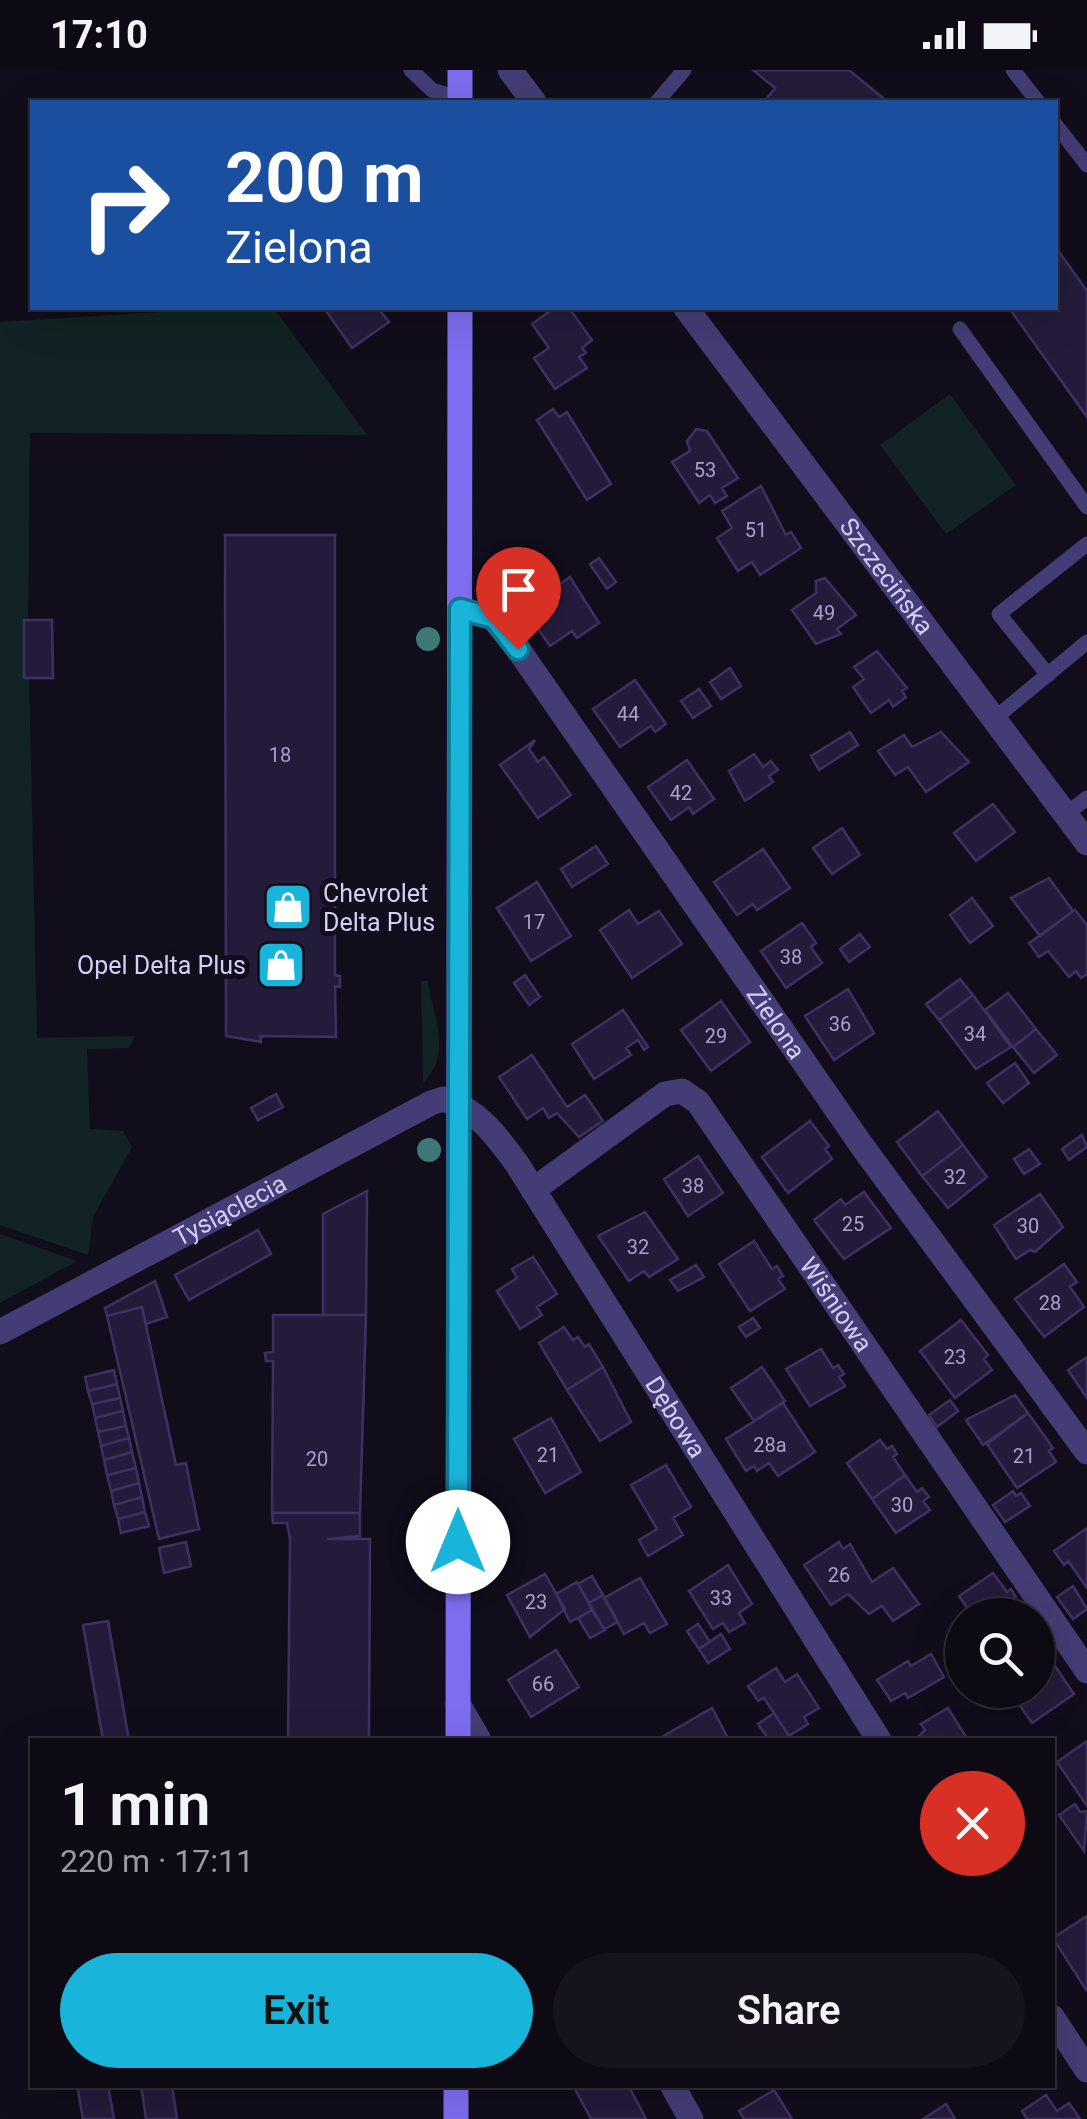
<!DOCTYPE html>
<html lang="en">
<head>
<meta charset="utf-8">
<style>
  body { margin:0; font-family:Roboto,sans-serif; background:#16131d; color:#f1f3f6; height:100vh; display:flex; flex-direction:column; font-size:38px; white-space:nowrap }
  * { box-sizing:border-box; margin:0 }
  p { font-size:32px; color:#9a9aa0 }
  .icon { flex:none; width:55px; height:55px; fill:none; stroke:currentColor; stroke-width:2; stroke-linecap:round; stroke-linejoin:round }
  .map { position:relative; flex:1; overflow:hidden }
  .details { position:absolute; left:30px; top:1668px; width:1025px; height:350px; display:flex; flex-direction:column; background:#0d0a14; border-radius:0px; box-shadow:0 10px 40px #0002,0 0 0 2px #2d2b34 }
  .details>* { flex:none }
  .top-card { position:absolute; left:30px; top:30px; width:1028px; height:210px; border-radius:0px; box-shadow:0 10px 40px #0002,0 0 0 2px #2d2b34; background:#1a4fa0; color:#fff; overflow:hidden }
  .tools { position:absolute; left:945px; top:1528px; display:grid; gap:20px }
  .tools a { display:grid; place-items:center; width:110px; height:110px; border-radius:50%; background:#0d0a14; box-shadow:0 10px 40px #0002,0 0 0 2px #2d2b34; font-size:50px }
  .pin { position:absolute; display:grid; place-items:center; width:85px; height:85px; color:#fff; margin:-102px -42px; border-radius:50% 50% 50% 0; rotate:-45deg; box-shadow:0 0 10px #0007 }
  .pin .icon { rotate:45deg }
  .me { position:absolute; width:110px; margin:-55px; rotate:0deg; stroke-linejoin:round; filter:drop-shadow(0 0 8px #0008) }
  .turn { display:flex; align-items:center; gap:35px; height:210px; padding:0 30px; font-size:45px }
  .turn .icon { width:130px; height:130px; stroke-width:2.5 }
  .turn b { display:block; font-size:70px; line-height:85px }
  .round { display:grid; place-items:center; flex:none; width:105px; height:105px; border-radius:52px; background:#16131d }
  .overview { display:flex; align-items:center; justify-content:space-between; height:170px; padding:0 30px }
  h1 { font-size:60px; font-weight:600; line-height:75px }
  .primary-button { display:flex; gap:20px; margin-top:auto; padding:20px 30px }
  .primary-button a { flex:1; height:115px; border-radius:60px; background:#18b4da; color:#111; font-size:40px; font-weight:600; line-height:115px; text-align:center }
  .primary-button a+a { background:#16131d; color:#f1f3f6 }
  .status { display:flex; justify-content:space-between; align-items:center; height:70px; padding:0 50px; background:#0d0a14; direction:ltr }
  .status svg { height:28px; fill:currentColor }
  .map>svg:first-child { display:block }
  .green { fill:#112324 }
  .building { fill:#241b3a; stroke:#3f3063; stroke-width:2.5 }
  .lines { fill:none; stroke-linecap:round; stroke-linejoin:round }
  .service { stroke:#443d75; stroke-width:15 }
  .minor { stroke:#443d75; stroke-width:25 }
  .secondary { stroke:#7d6eef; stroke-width:25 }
  .tree { fill:#3e7875 }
  .route-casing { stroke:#10758e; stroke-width:25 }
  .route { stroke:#18b4da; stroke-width:18 }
  .labels { text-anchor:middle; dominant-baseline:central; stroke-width:10; stroke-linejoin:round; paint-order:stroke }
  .number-label { font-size:20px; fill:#aaa0c9 }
  .street-label { font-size:25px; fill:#d6cdf9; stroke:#110d1b }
  .poi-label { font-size:25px; fill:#d6cdf9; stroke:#110d1b; text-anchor:start }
</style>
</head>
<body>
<div class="status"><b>17:10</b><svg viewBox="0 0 49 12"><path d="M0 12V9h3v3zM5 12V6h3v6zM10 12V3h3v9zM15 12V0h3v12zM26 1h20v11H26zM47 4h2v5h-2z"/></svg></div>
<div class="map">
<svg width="1087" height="2049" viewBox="0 0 1087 2049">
  <rect width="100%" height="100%" fill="#110d1b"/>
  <!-- green -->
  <path class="green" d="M223,238H274L367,365L30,363L28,553L37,968L135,966L129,978L87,979L90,1059L123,1061L132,1077L93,1147L88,1185L0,1155V252Z
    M950,324L1016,415L946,464L880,375Z
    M421,911H428C433,949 453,981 423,1014Z
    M0,1164L77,1191L0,1233Z"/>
  <!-- building -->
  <path class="building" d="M753,0H849L888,32H764L775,18Z
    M1055,176L1087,221V347L1009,238H1055Z
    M324,238H378L389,252L352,278Z
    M554,238H569L592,270L582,278L586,283L579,287L587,298L555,319L534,288L549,278L532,254Z
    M553,339L559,347L567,342L611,414L587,430L537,350Z
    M696,359L707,361L738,408L722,418L727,426L715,433L710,425L699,433L672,392L690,381L687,371Z
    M761,416L786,465L791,462L801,478L760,505L752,492L738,501L717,468L732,458L722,441Z
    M225,465H335V905L340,906V917L335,916L336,967L260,966L261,972L226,966Z
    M599,488L616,512L607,519L590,494Z
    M570,507L599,553L577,568L572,561L550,576L524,539Z
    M825,508L856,545L837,559L841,564L816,574L792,540L816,523V511Z
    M24,550H52L53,608H24Z
    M877,581L907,618L902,621L906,627L893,637L889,630L871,643L853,617L864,609L854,597Z
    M730,598L741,616L721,629L710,612Z
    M635,610L666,654L655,662L651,656L620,677L593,639Z
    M699,619L711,636L693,648L681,631Z
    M850,662L858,675L819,700L811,686Z
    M941,662L969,692L926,722L908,697L895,705L878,681L904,665L912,677Z
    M535,670L529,679L538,692L544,687L571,725L538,748L500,695Z
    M754,684L763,697L771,691L778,700L769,706L773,712L745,731L729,701Z
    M687,690L714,729L693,744L689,737L671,750L648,717Z
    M993,734L1015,762L976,791L954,763Z
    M842,758L860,785L832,804L813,778Z
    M596,776L608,794L572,817L561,799Z
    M763,779L790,818L757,840L753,834L737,845L714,812Z
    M1049,808L1073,841L1040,866L1011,828Z
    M537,812L571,866L531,891L497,838Z
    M972,828L993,856L970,873L950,845Z
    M629,840L638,854L659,841L682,874L632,908L600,860Z
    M1075,840L1087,855V904L1081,908L1076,901L1069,907L1048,881L1039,887L1029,873Z
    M802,853L816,873L811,877L822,893L786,918L761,881Z
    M860,864L870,877L849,892L840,879Z
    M525,905L540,927L529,935L514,913Z
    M960,909L973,925L939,950L926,934Z
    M848,919L874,963L834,990L805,946Z
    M1008,923L1036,959L1013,977L985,940Z
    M973,925L1011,977L976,999L939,950Z
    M721,931L750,972L711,1001L681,960Z
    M623,940L648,977L644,980L638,970L626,978L631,985L594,1009L572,974Z
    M1036,959L1057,985L1034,1003L1013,977Z
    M532,985L567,1037L585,1025L603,1051L579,1067L557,1043L549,1048L543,1038L527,1049L499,1007Z
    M1015,993L1029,1013L1003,1033L987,1013Z
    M276,1024L283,1037L258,1050L251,1038Z
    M938,1041L963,1075L922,1106L897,1072Z
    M810,1051L829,1076L825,1079L832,1089L788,1123L762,1087Z
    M1082,1065L1087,1077L1069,1090L1062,1079Z
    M963,1075L987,1107L948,1138L922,1106Z
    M1029,1079L1040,1094L1024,1104L1014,1089Z
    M698,1086L723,1123L688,1146L664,1109Z
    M367,1121L366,1245H323V1144Z
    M864,1122L891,1158L844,1189L814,1150L841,1129L845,1135Z
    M1040,1124L1063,1157L1035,1182L1030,1180L1016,1189L994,1155Z
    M645,1142L678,1189L649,1207L644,1201L629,1211L598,1166Z
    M258,1160L271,1184L189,1230L175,1205Z
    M754,1171L772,1199L777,1196L783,1206L778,1209L785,1219L750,1241L719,1194Z
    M533,1187L557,1224L537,1237L542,1245L520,1259L497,1221L517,1208L512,1199Z
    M1064,1194L1077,1212L1070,1217L1084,1237L1044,1267L1015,1229Z
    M696,1195L704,1207L678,1221L670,1210Z
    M155,1211L167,1247L146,1254L142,1237L107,1246L105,1238Z
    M142,1237L176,1395L186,1393L199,1459L159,1469L107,1246Z
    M273,1245H366L360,1443H272L273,1291H266L265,1283L273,1282Z
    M753,1248L760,1258L746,1267L739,1257Z
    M961,1250L988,1285L984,1289L992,1300L955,1328L920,1281Z
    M564,1257L573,1270L578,1267L585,1277L589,1274L603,1297L567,1320L539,1273Z
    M821,1279L833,1298L838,1295L844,1304L839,1307L845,1316L810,1336L786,1299Z
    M1087,1287V1328L1068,1300Z
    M603,1297L631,1352L600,1371L567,1320Z
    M762,1297L785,1331L754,1351L731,1318Z
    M114,1300L117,1314L88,1321L85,1307Z
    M117,1314L120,1328L92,1334L88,1321Z
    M1015,1325L1028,1343L983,1375L966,1350Z
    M120,1328L123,1341L95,1348L92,1334Z
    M950,1330L958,1341L937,1357L929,1345Z
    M783,1333L815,1382L778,1406L769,1393L757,1401L754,1396L746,1401L726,1369Z
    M123,1341L126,1356L98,1362L95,1348Z
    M1028,1343L1053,1378L1049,1381L1056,1392L1017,1418L987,1374Z
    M551,1348L581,1402L545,1423L514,1369Z
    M126,1356L129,1368L101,1376L98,1362Z
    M129,1368L132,1382L104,1390L101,1376Z
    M880,1370L887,1379L892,1376L897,1384L893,1387L905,1405L872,1429L847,1393Z
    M132,1382L136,1398L107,1405L104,1390Z
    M666,1395L691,1437L673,1448L683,1465L648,1486L639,1470L657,1459L631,1415Z
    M136,1398L139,1413L111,1421L107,1405Z
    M905,1405L917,1422L922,1418L929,1427L923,1431L930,1440L896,1463L872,1429Z
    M139,1413L142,1427L114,1435L111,1421Z
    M1013,1421L1016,1426L1021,1423L1030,1436L1005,1452L993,1435Z
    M142,1427L145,1442L118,1449L114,1435Z
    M145,1442L149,1456L121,1463L118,1449Z
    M272,1443H360V1466L327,1469H370L369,1670H288L290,1469L287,1453H273Z
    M1087,1458V1518L1068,1491L1064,1495L1054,1481Z
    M186,1472L191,1496L164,1503L159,1478Z
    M839,1472L843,1479L850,1474L872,1512L893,1498L919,1534L893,1551L882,1536L869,1544L848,1524L831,1535L804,1495Z
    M728,1495L752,1534L739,1543L745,1553L729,1562L723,1553L713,1559L689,1521Z
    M993,1503L1007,1522L1011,1519L1016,1527L1011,1530L1018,1541L972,1545L959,1526Z
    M545,1504L565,1539L530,1567L507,1525Z
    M592,1506L603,1525L589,1533L578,1514Z
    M640,1508L667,1554L650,1563L644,1553L624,1564L604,1528Z
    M577,1512L592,1540L570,1552L556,1524Z
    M1073,1516L1087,1539L1073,1549L1057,1527Z
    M603,1525L618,1552L604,1559L589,1533Z
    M592,1540L605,1560L590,1568L578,1548Z
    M108,1551L129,1670H103L83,1555Z
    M698,1554L710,1572L699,1579L687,1561Z
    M721,1564L730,1579L708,1593L699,1579Z
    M556,1580L579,1617L531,1647L508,1610Z
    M1045,1581L1074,1624L1032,1653L1009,1620H1038V1585Z
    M931,1584L944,1607L908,1628L905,1623L891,1631L877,1610L908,1591L911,1596Z
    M776,1598L785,1612L797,1604L819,1638L804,1647L808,1654L789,1666L764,1628L758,1631L748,1616Z
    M712,1638L729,1670H664L662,1667Z
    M948,1638L966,1667L915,1670L925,1660L921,1654Z
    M774,1643L789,1666L781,1670H769L758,1654Z
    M1087,1671V1736L1057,1692Z
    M1075,1734L1080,1742L1087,1741L1084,1781L1059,1745Z
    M1087,1846V1920H1086L1053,1868Z
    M77,2015H108L114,2049H83Z
    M141,2015H172L177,2049H146Z
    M583,2015H628L646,2049H591L575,2019Z
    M774,2020L792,2049H744L739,2041Z
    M1046,2025L1057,2041L1069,2033L1080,2049H1027L1022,2041Z
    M946,2034L955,2049H923Z"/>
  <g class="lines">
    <!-- service -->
    <path class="service" d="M411,0L432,20L460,29
      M1013,0L1038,32
      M657,32L684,0
      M1055,54L1087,95
      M960,259L1087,437
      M1048,605L999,544L1087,474
      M994,649L1087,572
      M1066,744L1087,728"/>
    <!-- minor -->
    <g class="minor">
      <path d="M510,0L534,32"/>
      <path id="s1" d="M686,238L1087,773"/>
      <path id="s2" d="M460,539L493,548L518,579L862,1076L1087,1382"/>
      <path id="s3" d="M533,1120L665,1024L682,1021L698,1032L1087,1601"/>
      <path id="s4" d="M0,1262L431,1033L443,1029C479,1041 495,1064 517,1094L879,1670"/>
      <path d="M458,1634L479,1670"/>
      <path d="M1052,1947L1087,2000"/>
      <path d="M672,2015L691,2049"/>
    </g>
    <!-- secondary -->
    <path class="secondary" d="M460,0V32
      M458,1670L460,238
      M456,2049V2015"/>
  </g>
  <!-- trees -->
  <g class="tree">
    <circle cx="428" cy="569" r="12"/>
    <circle cx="429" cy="1080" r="12"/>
  </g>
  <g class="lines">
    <!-- route casing -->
    <g class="route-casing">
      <path id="route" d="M458,1472L460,539L494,548L518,579"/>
    </g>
    <!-- route -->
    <use href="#route" class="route"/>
  </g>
  <!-- icons -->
  <defs>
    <g id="shop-square" transform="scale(2.5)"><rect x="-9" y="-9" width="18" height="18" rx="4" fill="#18b4da" stroke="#110d1b"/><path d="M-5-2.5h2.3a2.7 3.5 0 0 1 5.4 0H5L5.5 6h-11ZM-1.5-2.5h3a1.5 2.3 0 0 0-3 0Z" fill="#fff"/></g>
  </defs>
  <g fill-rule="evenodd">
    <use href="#shop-square" x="288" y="837"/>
    <use href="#shop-square" x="281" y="895"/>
  </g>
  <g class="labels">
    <!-- number labels -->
    <g class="number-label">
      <text x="705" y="400">53</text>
      <text x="756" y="460">51</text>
      <text x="824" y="543">49</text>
      <text x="628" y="644">44</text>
      <text x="280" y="685">18</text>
      <text x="681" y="723">42</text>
      <text x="534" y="852">17</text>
      <text x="791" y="887">38</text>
      <text x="840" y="954">36</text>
      <text x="975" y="964">34</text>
      <text x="716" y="966">29</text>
      <text x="955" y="1107">32</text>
      <text x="693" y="1116">38</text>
      <text x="853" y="1154">25</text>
      <text x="1028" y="1156">30</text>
      <text x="638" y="1177">32</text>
      <text x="1050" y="1233">28</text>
      <text x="955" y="1287">23</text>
      <text x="770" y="1375">28a</text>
      <text x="548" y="1385">21</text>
      <text x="1024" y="1386">21</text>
      <text x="317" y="1389">20</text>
      <text x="902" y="1435">30</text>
      <text x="839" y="1505">26</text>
      <text x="721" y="1528">33</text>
      <text x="536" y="1532">23</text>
      <text x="543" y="1614">66</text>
    </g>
    <!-- street labels -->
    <g class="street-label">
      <text stroke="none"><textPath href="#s1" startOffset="335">Szczecińska</textPath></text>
      <text stroke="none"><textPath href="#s2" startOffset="528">Zielona</textPath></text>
      <text stroke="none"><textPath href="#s4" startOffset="260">Tysiąclecia</textPath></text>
      <text stroke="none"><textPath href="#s3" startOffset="445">Wiśniowa</textPath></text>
      <text stroke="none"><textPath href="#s4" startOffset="900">Dębowa</textPath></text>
    </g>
    <!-- poi labels -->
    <g class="poi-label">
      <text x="323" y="823">Chevrolet<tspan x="323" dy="29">Delta Plus</tspan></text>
      <text x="246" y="895" text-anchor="end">Opel Delta Plus</text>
    </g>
  </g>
</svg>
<div class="tools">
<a><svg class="icon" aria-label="search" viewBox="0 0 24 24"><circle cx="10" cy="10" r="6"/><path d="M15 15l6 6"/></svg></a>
</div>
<div class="pin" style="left:518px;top:579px;background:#d93025"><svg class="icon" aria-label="arrive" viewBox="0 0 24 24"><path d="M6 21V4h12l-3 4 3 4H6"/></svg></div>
<svg class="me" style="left:458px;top:1472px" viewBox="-20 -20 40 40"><circle r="19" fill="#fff"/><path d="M0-13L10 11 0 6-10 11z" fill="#18b4da"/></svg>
<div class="top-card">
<div class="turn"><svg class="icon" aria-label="right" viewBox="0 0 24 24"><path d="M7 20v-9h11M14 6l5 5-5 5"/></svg><div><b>200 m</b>Zielona</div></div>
</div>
<section class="details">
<div class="overview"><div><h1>1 min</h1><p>220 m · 17:11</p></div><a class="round" style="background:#d93025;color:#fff"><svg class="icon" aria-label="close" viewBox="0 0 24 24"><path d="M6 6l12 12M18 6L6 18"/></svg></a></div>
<div class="primary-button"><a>Exit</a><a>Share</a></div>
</section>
</div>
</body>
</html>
